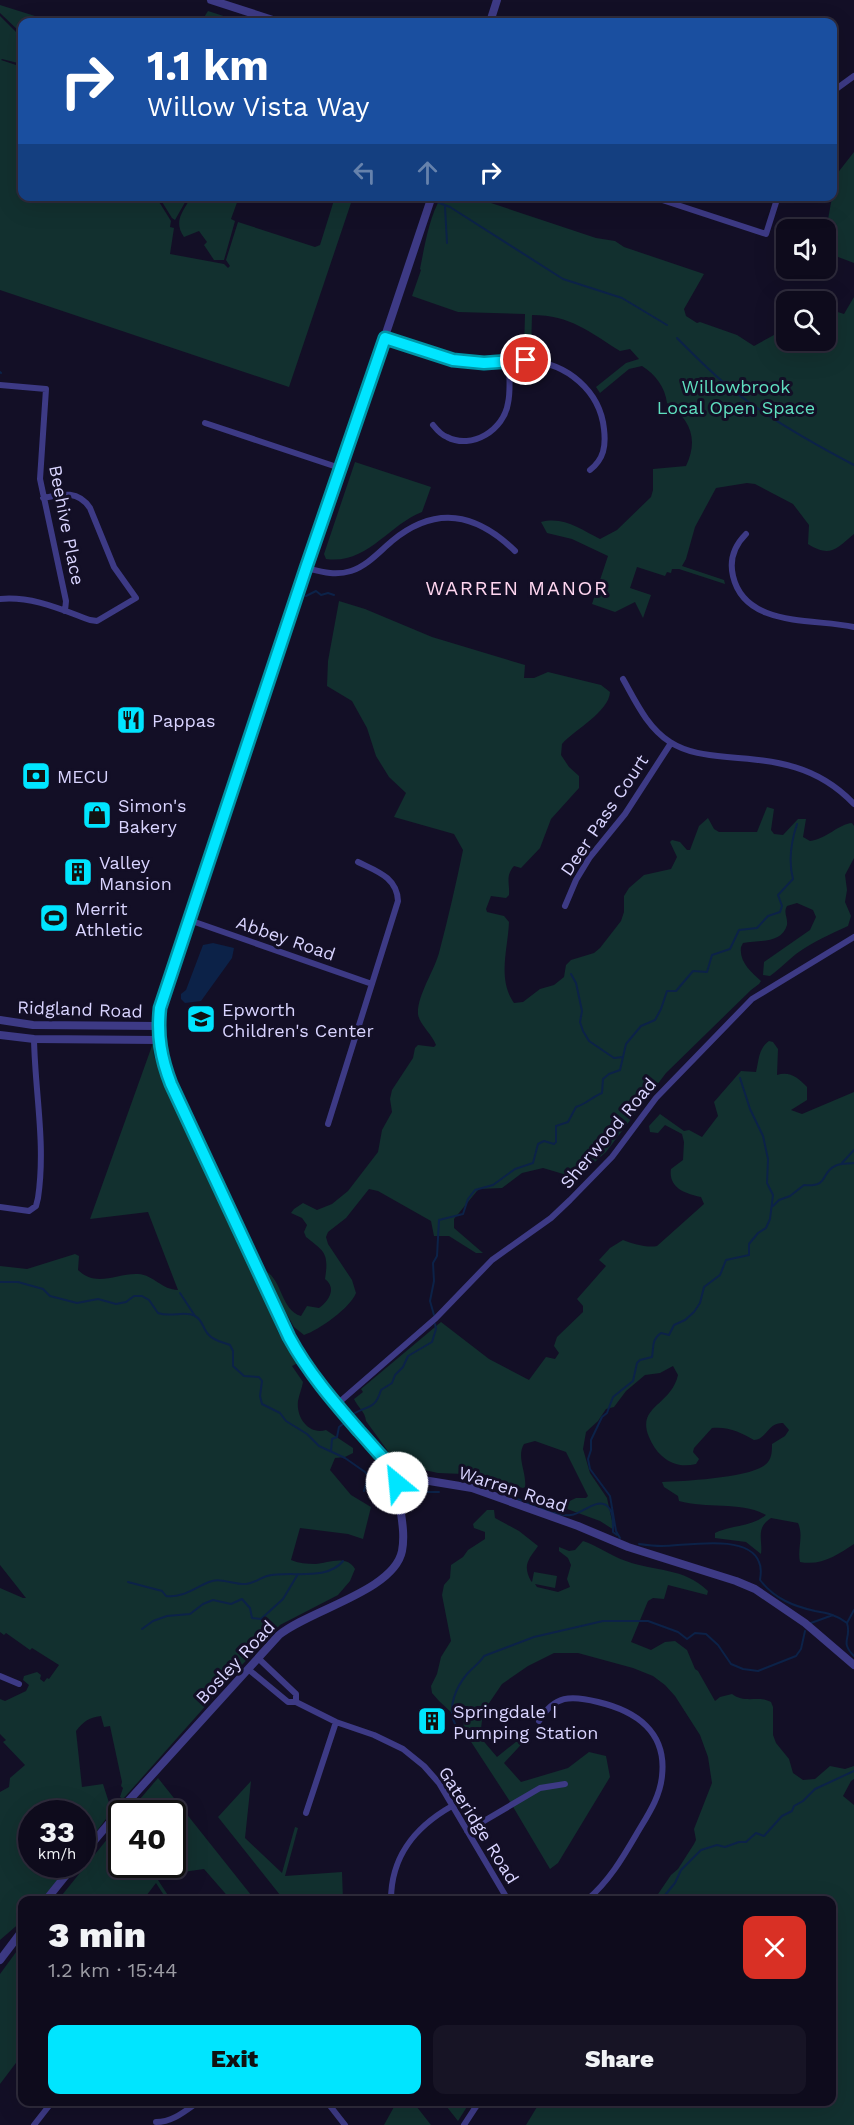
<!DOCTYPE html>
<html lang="en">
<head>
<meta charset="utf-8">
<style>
  body { margin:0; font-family:"Work Sans",sans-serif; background:#171425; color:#f1f3f6; height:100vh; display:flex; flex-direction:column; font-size:22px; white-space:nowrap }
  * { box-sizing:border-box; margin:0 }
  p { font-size:20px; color:#9b9ba3 }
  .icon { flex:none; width:33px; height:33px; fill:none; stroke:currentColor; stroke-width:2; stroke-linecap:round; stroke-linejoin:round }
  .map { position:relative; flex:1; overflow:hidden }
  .side { position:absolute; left:18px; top:1896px; width:818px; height:210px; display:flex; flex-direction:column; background:#0e0b1c; border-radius:12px; box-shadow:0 6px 24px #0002,0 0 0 2px #2e2b3b }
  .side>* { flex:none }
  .banner { position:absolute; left:18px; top:18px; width:819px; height:183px; border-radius:12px; box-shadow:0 6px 24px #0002,0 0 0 2px #2e2b3b; background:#1a4fa0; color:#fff; overflow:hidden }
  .tools { position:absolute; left:776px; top:219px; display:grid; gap:12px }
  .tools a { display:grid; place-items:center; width:60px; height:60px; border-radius:12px; background:#0e0b1c; box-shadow:0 6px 24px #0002,0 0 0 2px #2e2b3b; font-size:30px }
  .speed { position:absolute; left:18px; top:1800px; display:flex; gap:12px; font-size:30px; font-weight:700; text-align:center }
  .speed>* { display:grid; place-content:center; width:78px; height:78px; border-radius:50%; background:#0e0b1c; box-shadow:0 6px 24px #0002,0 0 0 2px #2e2b3b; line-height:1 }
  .speed small { font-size:15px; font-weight:400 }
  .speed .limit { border:3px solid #111; border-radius:9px; background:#fff; color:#111 }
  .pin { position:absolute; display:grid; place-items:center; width:51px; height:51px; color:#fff; margin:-26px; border:3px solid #fff; border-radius:50%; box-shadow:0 2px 6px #0007 }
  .me { position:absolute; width:66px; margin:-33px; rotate:332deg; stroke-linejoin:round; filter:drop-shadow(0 0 4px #0008) }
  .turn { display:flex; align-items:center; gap:21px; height:126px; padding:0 30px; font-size:27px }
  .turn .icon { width:78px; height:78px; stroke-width:2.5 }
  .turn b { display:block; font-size:42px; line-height:51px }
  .lanes { display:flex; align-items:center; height:57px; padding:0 30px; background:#0003; justify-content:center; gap:30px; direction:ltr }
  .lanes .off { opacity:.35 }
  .round { display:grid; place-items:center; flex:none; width:63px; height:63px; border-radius:12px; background:#171425 }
  .headline { display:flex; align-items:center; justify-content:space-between; height:102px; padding:0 30px }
  h1 { font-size:36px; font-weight:800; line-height:45px }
  .primary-button { display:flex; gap:12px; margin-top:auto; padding:12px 30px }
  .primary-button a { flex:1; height:69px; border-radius:12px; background:#00e5ff; color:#111; font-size:24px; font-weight:800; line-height:69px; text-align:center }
  .primary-button a+a { background:#171425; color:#f1f3f6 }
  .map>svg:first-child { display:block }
  .green { fill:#12302f }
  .water { fill:#0c2248 }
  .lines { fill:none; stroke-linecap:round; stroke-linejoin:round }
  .stream { stroke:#0c2248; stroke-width:2 }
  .minor { stroke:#3d3a85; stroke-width:6 }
  .tertiary { stroke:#3d3a85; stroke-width:8 }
  .route-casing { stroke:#0095a6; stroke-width:15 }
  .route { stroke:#00e5ff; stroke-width:10 }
  .labels { text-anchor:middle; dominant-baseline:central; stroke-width:6; stroke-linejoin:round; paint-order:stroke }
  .park-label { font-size:18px; fill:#5fe0c0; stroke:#130f26 }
  .street-label { font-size:18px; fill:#d9d4ff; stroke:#130f26 }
  .poi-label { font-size:18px; fill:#d9d4ff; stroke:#130f26; text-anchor:start }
  .neighbourhood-label { font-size:20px; letter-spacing:1.5px; fill:#ffd6f0; stroke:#130f26 }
</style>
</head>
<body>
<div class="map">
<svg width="854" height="2125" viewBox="0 0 854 2125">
  <rect width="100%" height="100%" fill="#130f26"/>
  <!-- green -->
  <path class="green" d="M0,5L54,22H22V34L0,13Z
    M208,11L242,22H201Z
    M0,16L22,38V64L2,59L1,60L22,67V196H127V199C132,200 148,196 156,197L171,221L170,227L174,228L170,254L224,264L228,268L230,266L226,260L238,222L315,247L320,245L335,197H353L289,387L0,290Z
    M854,152V263L825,252V236L836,175Z
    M159,197H188L175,220L172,218Z
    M191,197H239L231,219L235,221L224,260H214L204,245L207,242L199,231L184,237C173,221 183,212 191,197Z
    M473,197L596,238L615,241L624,247L704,274L684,309L686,316L697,323L700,322L737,335L754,346L774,335L786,322V340H825V308L844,314L854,297V534C836,549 830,558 808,544L809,525L793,504L755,484L747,483L716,488L695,527L686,559L682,566L724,580L725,584L679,569H672L671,573L667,572L665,576L637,567L630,588L651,595L643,618L635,602L615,612L592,604L608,556L572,539L547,533L541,522C564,516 580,529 600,539L617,530L651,497L653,490V469L686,466C699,439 690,419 667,403C665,387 656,375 642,366L629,369L600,393L596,387L626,363L639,359L630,349L620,351C589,332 571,315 532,315L531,351H524L525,314L458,312L412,296L421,270L420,269C425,244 429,218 441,197Z
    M355,462L431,487L422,512C388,525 367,565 326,559L324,554Z
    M339,601L365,609L432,637L525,665L524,678H534L548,672L601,685L610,692C609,712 574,730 562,744L561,755L569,767L579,776V788L551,819L540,848L521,868L514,866C505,876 510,884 509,895L506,898L491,896L486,909L487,912L504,916L509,922C508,949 497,979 514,1003L523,1002L540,989L554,985L564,977L566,965L571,960L594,953L600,948L621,921L624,912V896L629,888L644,875L671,869L677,857L670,842L672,840L680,842L687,850H690L699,826L708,818L714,829L719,832H757L767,807L774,809L771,830L774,834L783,835L798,819H806L803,837L810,841C826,839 839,824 852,823L854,826V858L845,875L847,890L845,902L851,916L848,926C831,934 812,942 796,954C787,961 780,969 770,976L763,975L764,962L810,930L816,917L813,910L797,903L787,906C783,913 788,917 787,925C782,944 758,940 743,943L741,947C739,962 751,972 761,981L759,984L751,990L666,1073L606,1152L577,1178L543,1168L522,1173L502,1188L479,1189L477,1191L454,1219V1228L483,1253H476L449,1236H434L431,1221L378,1191L369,1189L346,1218L328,1232L326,1237L328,1244L352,1280L356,1293C350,1308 319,1330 304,1335L294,1327L266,1277V1271C283,1282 281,1310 301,1316L307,1306L319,1308C329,1301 337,1288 325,1279C329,1253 325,1252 306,1237L304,1232L307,1225L302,1218L291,1213L294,1209L303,1203L317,1210L332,1204L348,1191L378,1152L382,1130L392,1112L390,1099L392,1090L413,1058L415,1048L418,1045L434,1047L436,1045C432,1034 419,1024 418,1014C417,996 434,971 439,953C448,919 456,884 463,850L454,834L394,817L406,793L389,777L376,756L367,728L352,701L327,686L328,661Z
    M769,1041L773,1042L778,1049L777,1075C790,1071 798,1078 807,1087V1100L791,1110L802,1114L854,1092V1544C837,1555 822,1566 800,1562C797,1549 804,1536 798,1523L771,1518C755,1528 763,1540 761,1554L746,1542L715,1538V1533C731,1525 752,1527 766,1515C741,1501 707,1509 679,1501L678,1496L664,1487L662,1482C683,1481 757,1478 768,1462C772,1457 772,1450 772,1444L785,1436L789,1430L783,1423C768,1422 767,1439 754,1440C742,1433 728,1426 712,1428L694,1448L693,1452L699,1459L696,1464C683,1467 672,1465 662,1456C656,1451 652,1444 649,1437C636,1406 671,1406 678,1375L673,1366L660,1373L645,1375L626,1391L614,1407L606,1409L598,1421L586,1432L583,1449L590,1473L607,1498L614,1530L600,1521L559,1506L576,1498H586L588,1496L566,1452L535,1441L524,1444C516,1457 527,1473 525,1487L523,1488L463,1474L438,1473L402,1465L395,1461L366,1421C365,1411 358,1408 354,1399L363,1392L361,1389L441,1322L489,1359L529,1380L546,1357L555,1359L559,1353L554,1346L557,1337L583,1312V1306L577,1299L606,1266L599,1260L610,1248L623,1240C633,1244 647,1248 657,1246L704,1204L701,1197C686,1194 668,1188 671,1169L683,1160L684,1142L682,1134L665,1125L658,1133L650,1132L649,1126L660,1114L684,1131L689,1130L702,1137L718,1116L714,1102L741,1071L756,1072C759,1061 758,1049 769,1041Z
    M153,1043L154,1056L193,1146L250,1264L278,1332L298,1363L292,1366L303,1382C302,1388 299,1395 298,1401C296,1418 309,1435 326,1430L353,1448V1453L345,1457L335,1458L330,1470L351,1495L371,1507L363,1539L348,1534L300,1528L291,1560C298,1563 307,1564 315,1564C328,1563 347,1554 355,1569L350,1581L338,1595L280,1625L241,1666L123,1799L120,1797L123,1788L121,1786L122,1782L110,1726L104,1727L101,1716C88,1718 84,1721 76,1731L82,1787L103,1784L111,1809L109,1815L83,1849L82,1814H32V1864L70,1865L41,1900H22V1921L0,1940V1792L9,1787L10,1778L25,1765L3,1742L6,1740L0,1734V1699L5,1701L26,1691L29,1685L23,1680L24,1676L37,1672L41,1675L40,1679L44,1682L47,1678L49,1679L59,1665L32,1648L30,1650L6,1633L4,1635L0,1632V1588L23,1598H26L0,1565V1266L27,1269L75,1254L79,1256L78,1270C96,1288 117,1273 138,1274C154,1275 162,1290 178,1290L148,1212L90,1219Z
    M487,1510H494L495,1518L519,1531L538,1546C529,1559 522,1565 531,1581L532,1582L534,1572L557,1576L555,1588L535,1584L537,1587L558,1592L570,1587L567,1579L571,1565L568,1558L559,1551V1547L569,1551L575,1550L583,1541C598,1546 611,1556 626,1561C656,1572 683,1567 708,1591L707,1595L668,1585L664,1599L653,1598L648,1601L631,1642L651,1650L665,1642L675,1641L687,1650L695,1669L698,1671L715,1701L720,1697L732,1694C745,1704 758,1695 771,1702L773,1707V1735L776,1743L789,1759L793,1773L803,1780L815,1779L830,1766L845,1769L854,1766V1779L851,1781L843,1796L854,1805V2125H526L540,2102H831V1900H654L671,1875L678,1869L694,1844L696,1840L694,1829L712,1783L708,1757L700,1735L675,1696L665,1685L653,1676L633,1668L578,1653H554L528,1666L502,1684L483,1712L480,1737L497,1757L527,1733L530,1735L504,1763L521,1782L568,1768L589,1752L606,1756L610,1777L558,1863L550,1869L509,1800L464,1731L463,1718L453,1714L439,1701L432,1693L431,1686L437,1674L441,1657L451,1641L442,1595L444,1585L450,1578L451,1565L463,1557L468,1550L485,1539V1532L474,1528L473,1524Z
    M158,1778L255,1900H231L204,1869L162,1875L158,1880L171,1900H167L156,1883L143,1900H58L121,1822L122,1864H172V1814L128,1813Z
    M251,1781L245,1838L282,1873L295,1827L298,1828L285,1876L342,1872L343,1900H284L218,1817Z
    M22,1944V2055L0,2084V1974Z
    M393,2102H413L431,2125H384L395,2105Z
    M443,2102H470L458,2121Z"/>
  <!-- water -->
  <path class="water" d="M213,943L234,948L232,958L201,1001L185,1003L181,999V994L186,990L203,945Z"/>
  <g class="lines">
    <!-- stream -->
    <path class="stream" d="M421,196L450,207L563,279L622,298L667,325
      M445,207L447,243
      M677,338C697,358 716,378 739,395C775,422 814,444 854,465
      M0,372L1,373
      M306,596L316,591L321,595L328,593L334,595
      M571,974L576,983L582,1011L580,1022L583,1031L589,1041L614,1058L623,1057
      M842,1163L854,1150
      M773,1206L779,1200L790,1196L804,1185C830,1187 820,1173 835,1166C841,1163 847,1164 854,1163
      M0,1282H18L43,1289L50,1296L77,1303L98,1299L116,1304L126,1302L134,1296H142L149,1300L158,1313C171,1318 185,1310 195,1316C203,1320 203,1330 209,1335C214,1341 223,1342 230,1345L233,1351V1366L244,1376L259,1377L262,1381L260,1396L262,1404L280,1413L286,1421L307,1434L319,1446L345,1458L365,1472L372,1479L386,1488
      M180,1293L195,1316
      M434,1315L430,1301L434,1281L433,1263L437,1256L439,1220L463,1214L468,1199L475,1190L493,1185L515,1169L533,1163L538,1144L544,1141L554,1144L556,1142V1126L568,1122L576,1107C586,1104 592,1097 602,1093L603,1079L609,1074L620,1070L626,1044L641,1026L655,1020L661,1009L667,991H676L693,971L707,972L712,955L730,949L739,930L757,928L768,916L780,912L782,906L778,895L793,879C788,860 791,842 797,824
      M353,1414C368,1405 375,1410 381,1390L392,1383L395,1375L403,1367L408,1356L432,1342L436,1329L435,1324
      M331,1451L332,1439L337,1437L339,1427L343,1424
      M364,1491L367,1481L371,1479
      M404,1492H439
      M508,1495C524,1501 555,1517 571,1515C582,1514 595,1499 606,1505C614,1510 613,1524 613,1532L617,1535
      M620,1538L616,1531L610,1496L590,1469L588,1459L591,1450V1440L602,1417L607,1413L613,1397L633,1381L637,1363L640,1360L652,1357C654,1347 651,1340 661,1333L669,1335L674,1325L685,1320L694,1312L700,1303L704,1287L720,1275L726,1260L749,1255V1244L758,1233L766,1228L770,1219L773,1195L767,1183L768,1159L763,1136L750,1109L740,1078
      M639,1544C646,1545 654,1546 662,1546C686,1546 748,1533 759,1562C762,1568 761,1574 760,1580C775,1599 793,1606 815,1611C827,1613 837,1615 847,1623C852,1639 839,1641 854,1656
      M128,1582L162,1591L166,1596C183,1598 194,1588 209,1582C221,1577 234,1585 246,1584C255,1583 260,1578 267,1576C290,1570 326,1582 343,1561
      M811,1623L833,1615
      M847,1623L854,1610
      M142,1629L153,1621L167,1616L190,1614L203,1604L213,1600L231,1604L242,1599L250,1608L252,1618L261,1619L283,1599L298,1574
      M455,1724C447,1708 456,1687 467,1674C473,1667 479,1664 484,1656L534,1637L603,1621H648L678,1632L687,1639L695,1633L706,1634L718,1645L731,1664L743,1669L758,1671L796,1656L801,1649L805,1631
      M661,1900L675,1883L681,1870L701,1850L717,1845L725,1847L739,1842H746L756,1833L764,1836L782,1816L792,1811L794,1806L803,1801L815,1789L854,1771"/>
    <!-- minor -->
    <path class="minor" d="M832,92L854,76
      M650,196L766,234L778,196
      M385,338C412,347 440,360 469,362C489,364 509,359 529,361C567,363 600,391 604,429C606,446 604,459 590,470
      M0,385L46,389L40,479L66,601L65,611
      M205,423L340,468
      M433,425C437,430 441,435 447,437C472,450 504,430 508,403C511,390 509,375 509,361
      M746,534C734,546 729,559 733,576C745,628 814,618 854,627
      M306,568C322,572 335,576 351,571C367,566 380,551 392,541C436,505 476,513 515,551
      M0,599C32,596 60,609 90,620L97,621L136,598L114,567L90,508C78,490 62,494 43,498
      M623,679C636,702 647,727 670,742C687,753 707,755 727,757C777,761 817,765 854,804
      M565,906L576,880L590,857L625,814L671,743
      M189,920L372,984
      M328,1124L398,901C397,877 376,871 358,862
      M0,1207L29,1211L36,1206L38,1198C46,1144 35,1093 34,1039
      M336,1405L436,1318L492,1260L551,1218L570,1200L612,1157L656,1098L752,999L854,937
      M248,1669L288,1702H296V1694L258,1658
      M0,1676L19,1684
      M296,1702L336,1722L374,1735L403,1749L424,1766L439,1783L508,1900
      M539,1721C554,1695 571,1695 598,1702C636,1711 667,1732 662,1776C660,1798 647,1816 636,1835C622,1859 609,1881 587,1900
      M306,1813L336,1722
      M467,1831L540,1788L565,1784
      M391,1900C391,1856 415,1827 452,1806
      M327,2102L345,2125
      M156,2122C173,2122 185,2111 198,2102
      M34,2125L52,2102
      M464,2125L479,2102"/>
    <!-- tertiary -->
    <path class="tertiary" d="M211,0L279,22
      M490,22L497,0
      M432,196L166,989C156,1025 158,1049 171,1084L296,1349L327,1394L390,1466L398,1472L411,1478L472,1488L578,1526L628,1547L736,1581L755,1589L805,1623L854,1665
      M0,1020L33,1025L158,1026
      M0,1035L34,1039L159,1040
      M82,1855L122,1808L279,1635C309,1610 394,1591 402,1551C407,1525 395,1498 398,1472
      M46,1900L75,1864
      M0,1960L22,1931"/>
  </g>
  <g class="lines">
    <!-- route casing -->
    <g class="route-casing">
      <path id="route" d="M397,1483L398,1472C383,1460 372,1445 359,1431C333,1401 308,1372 289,1337L171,1084C161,1058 157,1036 160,1008L306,568L385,338L453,360L484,363L526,360"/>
    </g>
    <!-- route -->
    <use href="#route" class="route"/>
  </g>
  <!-- icons -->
  <defs>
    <g id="restaurant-square" transform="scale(1.5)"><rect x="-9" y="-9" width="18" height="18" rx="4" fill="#00e5ff" stroke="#130f26"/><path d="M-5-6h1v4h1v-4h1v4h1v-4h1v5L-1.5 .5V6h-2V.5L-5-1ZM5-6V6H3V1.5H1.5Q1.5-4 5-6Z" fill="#111"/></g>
    <g id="bank-square" transform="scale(1.5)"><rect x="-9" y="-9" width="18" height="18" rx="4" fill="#00e5ff" stroke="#130f26"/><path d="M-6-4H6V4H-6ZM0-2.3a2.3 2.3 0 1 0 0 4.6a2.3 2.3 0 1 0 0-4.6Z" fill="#111"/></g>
    <g id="shop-square" transform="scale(1.5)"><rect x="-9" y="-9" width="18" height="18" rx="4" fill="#00e5ff" stroke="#130f26"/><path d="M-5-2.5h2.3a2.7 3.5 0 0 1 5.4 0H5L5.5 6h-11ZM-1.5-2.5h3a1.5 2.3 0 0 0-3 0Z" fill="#111"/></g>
    <g id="building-square" transform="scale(1.5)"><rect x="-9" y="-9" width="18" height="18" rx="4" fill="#00e5ff" stroke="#130f26"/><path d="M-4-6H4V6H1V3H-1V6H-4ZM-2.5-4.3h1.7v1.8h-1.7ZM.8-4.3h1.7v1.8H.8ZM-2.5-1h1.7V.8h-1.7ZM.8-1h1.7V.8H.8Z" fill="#111"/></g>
    <g id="stadium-square" transform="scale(1.5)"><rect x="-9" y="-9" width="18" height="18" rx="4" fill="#00e5ff" stroke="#130f26"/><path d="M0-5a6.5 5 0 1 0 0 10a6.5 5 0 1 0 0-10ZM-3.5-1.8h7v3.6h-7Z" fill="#111"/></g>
    <g id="school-square" transform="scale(1.5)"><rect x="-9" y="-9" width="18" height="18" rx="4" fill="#00e5ff" stroke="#130f26"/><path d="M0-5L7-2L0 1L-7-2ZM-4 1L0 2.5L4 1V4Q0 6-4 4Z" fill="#111"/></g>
  </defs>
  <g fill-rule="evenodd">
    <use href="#restaurant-square" x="131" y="720"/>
    <use href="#bank-square" x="36" y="776"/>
    <use href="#shop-square" x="97" y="815"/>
    <use href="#building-square" x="78" y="872"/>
    <use href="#stadium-square" x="54" y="918"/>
    <use href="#school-square" x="201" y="1019"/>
    <use href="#building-square" x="432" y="1721"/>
  </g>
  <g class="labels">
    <!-- park labels -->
    <g class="park-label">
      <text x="736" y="386">Willowbrook<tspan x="736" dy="21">Local Open Space</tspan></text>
    </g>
    <!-- street labels -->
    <g class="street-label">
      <text transform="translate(67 525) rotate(79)">Beehive Place</text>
      <text transform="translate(604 815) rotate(-56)">Deer Pass Court</text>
      <text transform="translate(286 938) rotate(19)">Abbey Road</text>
      <text transform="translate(80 1009) rotate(2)">Ridgland Road</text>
      <text transform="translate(608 1133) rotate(-50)">Sherwood Road</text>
      <text transform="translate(513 1489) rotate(18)">Warren Road</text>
      <text transform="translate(235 1662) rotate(-47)">Bosley Road</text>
      <text transform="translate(479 1825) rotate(58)">Gateridge Road</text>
    </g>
    <!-- poi labels -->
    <g class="poi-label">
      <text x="152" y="720">Pappas</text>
      <text x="57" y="776">MECU</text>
      <text x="118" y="805">Simon's<tspan x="118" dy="21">Bakery</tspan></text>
      <text x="99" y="862">Valley<tspan x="99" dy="21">Mansion</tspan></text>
      <text x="75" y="908">Merrit<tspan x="75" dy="21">Athletic</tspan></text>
      <text x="222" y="1009">Epworth<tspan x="222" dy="21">Children's Center</tspan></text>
      <text x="453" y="1711">Springdale I<tspan x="453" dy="21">Pumping Station</tspan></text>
    </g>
    <!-- neighbourhood labels -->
    <g class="neighbourhood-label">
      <text x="517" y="588">WARREN MANOR</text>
    </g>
  </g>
</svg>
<div class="tools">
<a><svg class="icon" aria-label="sound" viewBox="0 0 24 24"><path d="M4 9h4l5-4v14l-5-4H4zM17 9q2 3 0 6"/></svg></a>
<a><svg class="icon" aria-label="search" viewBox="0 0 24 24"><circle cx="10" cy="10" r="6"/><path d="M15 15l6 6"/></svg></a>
</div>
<div class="speed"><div>33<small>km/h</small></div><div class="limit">40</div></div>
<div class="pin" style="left:526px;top:360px;background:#d93025"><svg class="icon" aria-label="arrive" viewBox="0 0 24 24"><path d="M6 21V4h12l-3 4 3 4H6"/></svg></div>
<svg class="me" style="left:397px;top:1483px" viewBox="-20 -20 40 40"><circle r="19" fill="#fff"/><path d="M0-13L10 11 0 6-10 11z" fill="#00e5ff"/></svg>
<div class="banner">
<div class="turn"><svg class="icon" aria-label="right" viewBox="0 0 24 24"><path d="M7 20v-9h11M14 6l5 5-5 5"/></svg><div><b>1.1 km</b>Willow Vista Way</div></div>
<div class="lanes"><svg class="icon off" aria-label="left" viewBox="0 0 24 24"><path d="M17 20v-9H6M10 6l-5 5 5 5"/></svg><svg class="icon off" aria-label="ahead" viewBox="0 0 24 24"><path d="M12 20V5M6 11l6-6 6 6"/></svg><svg class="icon" aria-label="right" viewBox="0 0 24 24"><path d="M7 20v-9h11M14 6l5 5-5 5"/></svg></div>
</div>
<section class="side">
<div class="headline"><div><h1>3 min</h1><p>1.2 km · 15:44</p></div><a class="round" style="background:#d93025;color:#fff"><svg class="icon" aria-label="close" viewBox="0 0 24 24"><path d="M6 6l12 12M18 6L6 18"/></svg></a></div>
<div class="primary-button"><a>Exit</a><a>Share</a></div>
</section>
</div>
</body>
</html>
